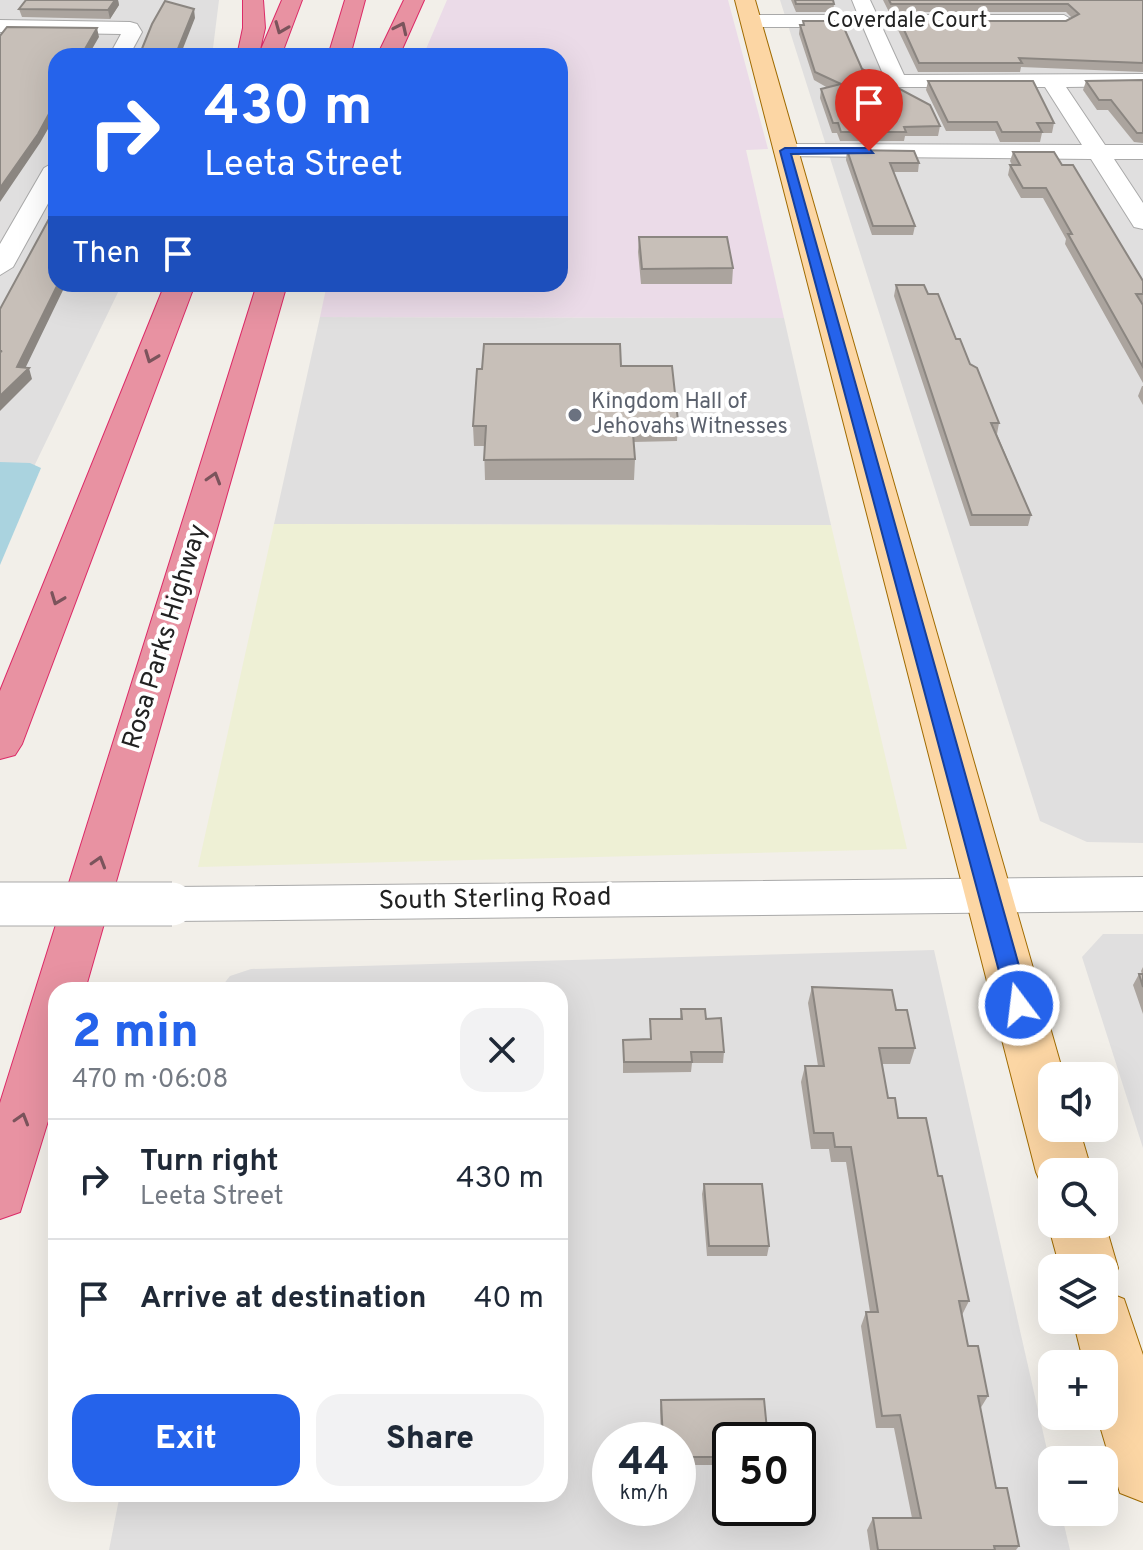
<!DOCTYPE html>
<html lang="en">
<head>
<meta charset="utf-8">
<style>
  body { margin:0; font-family:Overpass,sans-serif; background:#f2f2f3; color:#1f2937; height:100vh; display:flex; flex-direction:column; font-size:30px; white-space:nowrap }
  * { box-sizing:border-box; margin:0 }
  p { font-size:26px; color:#747a83 }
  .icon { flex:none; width:44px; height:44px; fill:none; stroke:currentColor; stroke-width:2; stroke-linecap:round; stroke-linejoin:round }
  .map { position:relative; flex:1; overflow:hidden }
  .panel { position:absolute; left:48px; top:982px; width:520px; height:520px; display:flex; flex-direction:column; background:#fff; border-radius:24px; box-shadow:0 8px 32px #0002 }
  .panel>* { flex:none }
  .banner { position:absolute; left:48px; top:48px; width:520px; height:244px; border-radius:24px; box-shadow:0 8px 32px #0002; background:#2563eb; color:#fff; overflow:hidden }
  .buttons { position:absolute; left:1038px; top:1062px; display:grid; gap:16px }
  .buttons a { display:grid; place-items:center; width:80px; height:80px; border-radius:16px; background:#fff; box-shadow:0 8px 32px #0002; font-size:40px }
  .speed { position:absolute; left:592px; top:1422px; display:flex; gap:16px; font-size:40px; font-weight:700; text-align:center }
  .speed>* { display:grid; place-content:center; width:104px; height:104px; border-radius:50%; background:#fff; box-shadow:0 8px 32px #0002; line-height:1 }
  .speed small { font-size:20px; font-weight:400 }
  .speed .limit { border:4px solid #111; border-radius:12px; background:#fff; color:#111 }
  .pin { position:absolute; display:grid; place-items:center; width:68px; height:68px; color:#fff; margin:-82px -34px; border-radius:50% 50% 50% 0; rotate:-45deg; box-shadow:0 0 8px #0007 }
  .pin .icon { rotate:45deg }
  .me { position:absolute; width:88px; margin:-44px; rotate:345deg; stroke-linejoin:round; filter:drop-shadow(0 0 6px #0008) }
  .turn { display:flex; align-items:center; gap:28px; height:168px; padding:0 24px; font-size:36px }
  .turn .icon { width:104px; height:104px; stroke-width:2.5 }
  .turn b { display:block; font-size:56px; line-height:68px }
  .then { display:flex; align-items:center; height:76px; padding:0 24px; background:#0003; gap:16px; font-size:30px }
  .round { display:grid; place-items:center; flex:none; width:84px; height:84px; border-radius:24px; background:#f2f2f3 }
  .overview { display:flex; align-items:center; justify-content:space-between; height:136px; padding:0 24px }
  h1 { font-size:48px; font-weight:800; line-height:60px; color:#2563eb }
  .primary-button { display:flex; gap:16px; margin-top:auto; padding:16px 24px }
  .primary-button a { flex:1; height:92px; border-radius:24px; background:#2563eb; color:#fff; font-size:32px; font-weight:800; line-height:92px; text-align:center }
  .primary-button a+a { background:#f2f2f3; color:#1f2937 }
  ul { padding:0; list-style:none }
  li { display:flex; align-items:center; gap:24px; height:120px; padding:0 24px; border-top:2px solid #e0e1e3 }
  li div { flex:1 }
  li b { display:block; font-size:30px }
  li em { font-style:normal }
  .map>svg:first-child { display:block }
  .residential { fill:#e0dfdf; fill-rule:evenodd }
  .industrial { fill:#ebdbe8 }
  .farmland { fill:#eef0d5 }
  .water { fill:#aad3df }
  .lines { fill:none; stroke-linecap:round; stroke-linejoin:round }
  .minor-casing { stroke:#a9a9a9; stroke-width:2 }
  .major-casing { stroke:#a06b00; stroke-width:2 }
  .highway-casing { stroke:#dc2a67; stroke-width:2 }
  .minor { fill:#fff; fill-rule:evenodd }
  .major { fill:#fcd6a4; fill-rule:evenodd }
  .highway { fill:#e892a2; fill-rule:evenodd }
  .minor-bridge-casing { stroke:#a9a9a9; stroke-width:45; stroke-linecap:butt }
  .minor-bridge { stroke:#fff; stroke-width:43 }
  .wall { fill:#aba49e }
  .shaded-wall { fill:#8b8681 }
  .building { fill:#c7bfb8; stroke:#8b8681; stroke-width:2 }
  .oneway { stroke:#7b545c }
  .route { fill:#2563eb; stroke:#184099; stroke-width:2 }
  .worship-dot { fill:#6b7280; stroke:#fff; stroke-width:3 }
  .labels { text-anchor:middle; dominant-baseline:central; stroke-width:8; stroke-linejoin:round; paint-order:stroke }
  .far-street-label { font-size:22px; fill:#222; stroke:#fff }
  .far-worship-label { font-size:22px; fill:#5b616d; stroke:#fff; text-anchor:start }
  .street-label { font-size:26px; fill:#222; stroke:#fff }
</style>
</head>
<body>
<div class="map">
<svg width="1143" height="1550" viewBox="0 0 1143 1550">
  <rect width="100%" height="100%" fill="#f2efe9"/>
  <!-- residential -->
  <path class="residential" d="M0,0H219L212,56H56V284H122L0,537Z
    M780,0H1143V843L1087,842L1040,821Z
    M320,317L784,318L831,525L274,524Z
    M1103,934H1143V1148L1082,957Z
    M934,950L1052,1472V1512H1061L1070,1550H109L120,1494H560V990H219L230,976L251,969ZM610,1440H678V1508H610ZM730,1440H798V1508H730Z"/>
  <!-- industrial -->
  <path class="industrial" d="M447,0H728L768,149L746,150L784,318L320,317L327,284H560V56H423Z"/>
  <!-- farmland -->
  <path class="farmland" d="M274,524L831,525L907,849L198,867Z"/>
  <!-- water -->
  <path class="water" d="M0,462L30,463L41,468L0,565Z"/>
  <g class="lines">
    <!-- minor casing -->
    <g class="minor-casing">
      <path id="minor" d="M852,0H870L877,15H1064L1074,21L1064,27H882L904,75L1143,74V86L1066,87L1105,145H1143V159H1114L1143,203V229L1134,227L1091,159L777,156L774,151L785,144L1082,145L1045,87H896L886,81L863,27H751L741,21L751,15H858Z
        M0,20L130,22L137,24L142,32L129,56H109L121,34L0,32Z
        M56,161V189L13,267L0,275V244L44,168Z
        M1143,877V911L172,921L157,916L150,904L157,892L172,887Z"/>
    </g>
    <!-- major casing -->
    <g class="major-casing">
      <path id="major" d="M735,0H755L1064,1076H1052V1128H1079L1092,1172H1052V1193L1044,1190L1036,1172Z
        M1052,1215V1224H1104V1220L1118,1268L1110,1288L1104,1290V1268H1060L1048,1224Z
        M1104,1291L1124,1299L1143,1355V1502L1120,1493L1097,1416H1104V1364H1084L1073,1320H1104Z"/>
    </g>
    <!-- highway casing -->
    <g class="highway-casing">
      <path id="highway" d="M243,0H263L265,28L259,54L282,0H302L281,56H237L243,28Z
        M345,0H365L350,56H328Z
        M404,0H424L399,56H377Z
        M165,284H195L22,744L15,755L0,759V691Z
        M257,284H287L85,990H56V1095L20,1212L0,1219V1103Z"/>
    </g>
    <!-- minor -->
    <use href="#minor" class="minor"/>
    <!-- major -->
    <use href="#major" class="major"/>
    <!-- highway -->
    <use href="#highway" class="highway"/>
    <!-- minor-bridge casing -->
    <g class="minor-bridge-casing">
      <path id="minor-bridge" d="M0,904H172"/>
    </g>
    <!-- minor-bridge -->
    <use href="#minor-bridge" class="minor-bridge"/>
  </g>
  <!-- wall -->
  <path class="wall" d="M26,0H118L119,5L110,19L22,17L19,9Z
    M791,0H833L834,4L833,12H796Z
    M883,0H1143V72L1021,67L1020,72H918L898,30L900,21H1066L1072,18L1066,12H889Z
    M803,21L862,69L940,126L938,136H905L904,141H840L837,133H832L820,98L821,89L828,88L814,80L799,34L800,25H803Z
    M1143,80V143L1134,142L1108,110H1097L1083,90L1086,81Z
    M928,81L1054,123L1052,133H1042L1040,142H1000L995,131H946L926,90Z
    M847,150L919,163L918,172H893L915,226L913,235H872L846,160Z
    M1013,152L1062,165L1143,281V383L1065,244L1066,239L1043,198H1021L1008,175L1010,165H1012L1010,161Z
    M639,237L733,268L732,284H641L638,252Z
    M896,285L928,294L970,364L999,423L997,434L1031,515L1028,526H970L894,296Z
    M621,366L678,421L677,441L633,442L635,459L634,480H485L484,446H474L473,426Z
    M1142,386H1143V405L1138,396Z
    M1143,967V1014L1133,985L1139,974H1142L1141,971Z
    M812,987L896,1010L915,1048L910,1064H882L888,1098L898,1118L938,1176L969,1301L962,1315L968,1346L988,1396L980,1409L996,1488L1019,1546L1016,1550H870L867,1530L873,1518H912L894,1428H876L861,1326L866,1312H870L846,1162H831L829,1149H811L801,1082L805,1066H818L808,1003Z
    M681,1009L706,1019L724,1052L723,1063H692L691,1072L623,1073V1040L650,1039V1019H680Z
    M704,1184L769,1246L767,1256H707L702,1194Z
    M661,1400L730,1440V1465H678V1440H661L660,1409Z"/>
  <!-- shaded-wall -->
  <path class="shaded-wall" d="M115,0H118L119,5L110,19L108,10Z
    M194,9L195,18L180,56H175Z
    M97,28L99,37L88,56H81Z
    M56,101V115L40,143L0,202V188Z
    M58,284H66L22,375L29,368L32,379L0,411V396L17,367Z"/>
  <!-- building -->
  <path class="building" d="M26,0H115L108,10L19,9Z
    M795,0H833L834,4H796Z
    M889,0H1143V63L1019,58L1022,63H919L900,21H1066L1079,14L1068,4H891Z
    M165,1L194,9L175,56H139L152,24Z
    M803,21H841L862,69L930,105L940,126L904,127L906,132H841L838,123H833L821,89L841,84L815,72L800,25H804Z
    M7,27L97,28L81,56H56V101L38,134L0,188V36Z
    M1143,80V133H1137L1111,100H1099L1086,81Z
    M928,81H1033L1054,123H1037L1042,132H1002L997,122H948Z
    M847,150L914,151L919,163H890L915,226H873Z
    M1013,152H1054L1062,165H1073L1143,281V294H1136L1143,305V367L1068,234H1072L1046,188H1023L1010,165H1020Z
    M56,206V284H58L17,367L29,368L0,396V352L2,351H0V309Z
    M639,237H727L733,268L642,269Z
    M896,285H924L928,294H938L956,339H960L970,364L977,368L999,423H991L1031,515H972Z
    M484,344H620L621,366H672L678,421H632L635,459L484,460L486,426H473L477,369H482Z
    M1139,974H1143V987Z
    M812,987L892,990L896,1010H907L915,1048H879L888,1098H895L898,1118H926L938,1176H942L969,1301H959L968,1346H978L988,1396H978L996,1488H1007L1019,1546H994L995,1550H878L873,1518H921L900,1415L882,1416L866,1312H878L851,1147H835L833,1133H814L805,1066H824Z
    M681,1009H705L706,1019L721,1018L724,1052H691L692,1062H624L623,1040L651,1039L650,1019H682Z
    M704,1184H762L769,1246H709Z
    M764,1399L768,1440H730V1457H678V1440H663L661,1400Z"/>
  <!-- one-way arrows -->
  <defs><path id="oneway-chevron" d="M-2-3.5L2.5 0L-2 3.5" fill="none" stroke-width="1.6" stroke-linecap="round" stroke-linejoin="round" transform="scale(2)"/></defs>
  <g class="oneway">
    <use href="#oneway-chevron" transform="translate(281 28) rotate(112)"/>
    <use href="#oneway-chevron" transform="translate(401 28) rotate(-65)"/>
    <use href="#oneway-chevron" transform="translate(151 357) rotate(111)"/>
    <use href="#oneway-chevron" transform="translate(214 478) rotate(-73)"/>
    <use href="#oneway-chevron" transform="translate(57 599) rotate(111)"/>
    <use href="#oneway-chevron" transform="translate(99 862) rotate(-73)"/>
    <use href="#oneway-chevron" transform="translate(22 1119) rotate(-73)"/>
  </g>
  <!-- route -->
  <path class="route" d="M869,148L873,153L791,154L1030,1005L1019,1014L1008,1005L780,151L785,148Z"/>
  <!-- markers -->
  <circle class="worship-dot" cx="575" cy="415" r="8"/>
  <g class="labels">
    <!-- far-street labels -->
    <g class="far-street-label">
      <text x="907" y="21">Coverdale Court</text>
    </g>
    <!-- far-worship labels -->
    <g class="far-worship-label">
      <text x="591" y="402">Kingdom Hall of<tspan x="591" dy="25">Jehovahs Witnesses</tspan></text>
    </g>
    <!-- street labels -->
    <g class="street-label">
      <text transform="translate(166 637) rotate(-73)">Rosa Parks Highway</text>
      <text transform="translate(495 900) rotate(-1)">South Sterling Road</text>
    </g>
  </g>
</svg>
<div class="buttons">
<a><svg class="icon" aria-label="sound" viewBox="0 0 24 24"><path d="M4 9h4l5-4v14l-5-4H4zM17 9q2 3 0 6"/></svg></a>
<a><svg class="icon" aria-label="search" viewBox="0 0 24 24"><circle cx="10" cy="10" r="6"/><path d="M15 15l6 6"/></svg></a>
<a><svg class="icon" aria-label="layers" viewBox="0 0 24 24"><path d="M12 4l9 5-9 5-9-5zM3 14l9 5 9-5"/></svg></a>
<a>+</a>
<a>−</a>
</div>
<div class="speed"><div>44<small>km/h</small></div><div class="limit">50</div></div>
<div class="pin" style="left:869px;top:151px;background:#d93025"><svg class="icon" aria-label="arrive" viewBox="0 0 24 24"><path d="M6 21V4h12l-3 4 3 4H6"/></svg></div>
<svg class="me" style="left:1019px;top:1005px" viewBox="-20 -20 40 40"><circle r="17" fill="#2563eb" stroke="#fff" stroke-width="3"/><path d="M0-11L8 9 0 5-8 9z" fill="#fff"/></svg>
<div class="banner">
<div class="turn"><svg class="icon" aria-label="right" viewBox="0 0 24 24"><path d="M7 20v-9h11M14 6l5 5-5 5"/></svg><div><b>430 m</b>Leeta Street</div></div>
<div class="then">Then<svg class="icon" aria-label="arrive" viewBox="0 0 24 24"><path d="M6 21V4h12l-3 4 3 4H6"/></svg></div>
</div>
<section class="panel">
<div class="overview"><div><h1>2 min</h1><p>470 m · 06:08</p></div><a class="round"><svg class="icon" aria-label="close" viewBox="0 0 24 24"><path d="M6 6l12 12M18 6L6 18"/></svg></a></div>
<ul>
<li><svg class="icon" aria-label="right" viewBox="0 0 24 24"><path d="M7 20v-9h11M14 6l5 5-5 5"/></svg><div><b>Turn right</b><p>Leeta Street</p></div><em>430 m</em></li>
<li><svg class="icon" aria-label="arrive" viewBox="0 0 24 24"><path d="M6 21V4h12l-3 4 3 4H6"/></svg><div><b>Arrive at destination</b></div><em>40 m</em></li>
</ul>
<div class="primary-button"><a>Exit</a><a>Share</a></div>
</section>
</div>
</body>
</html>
